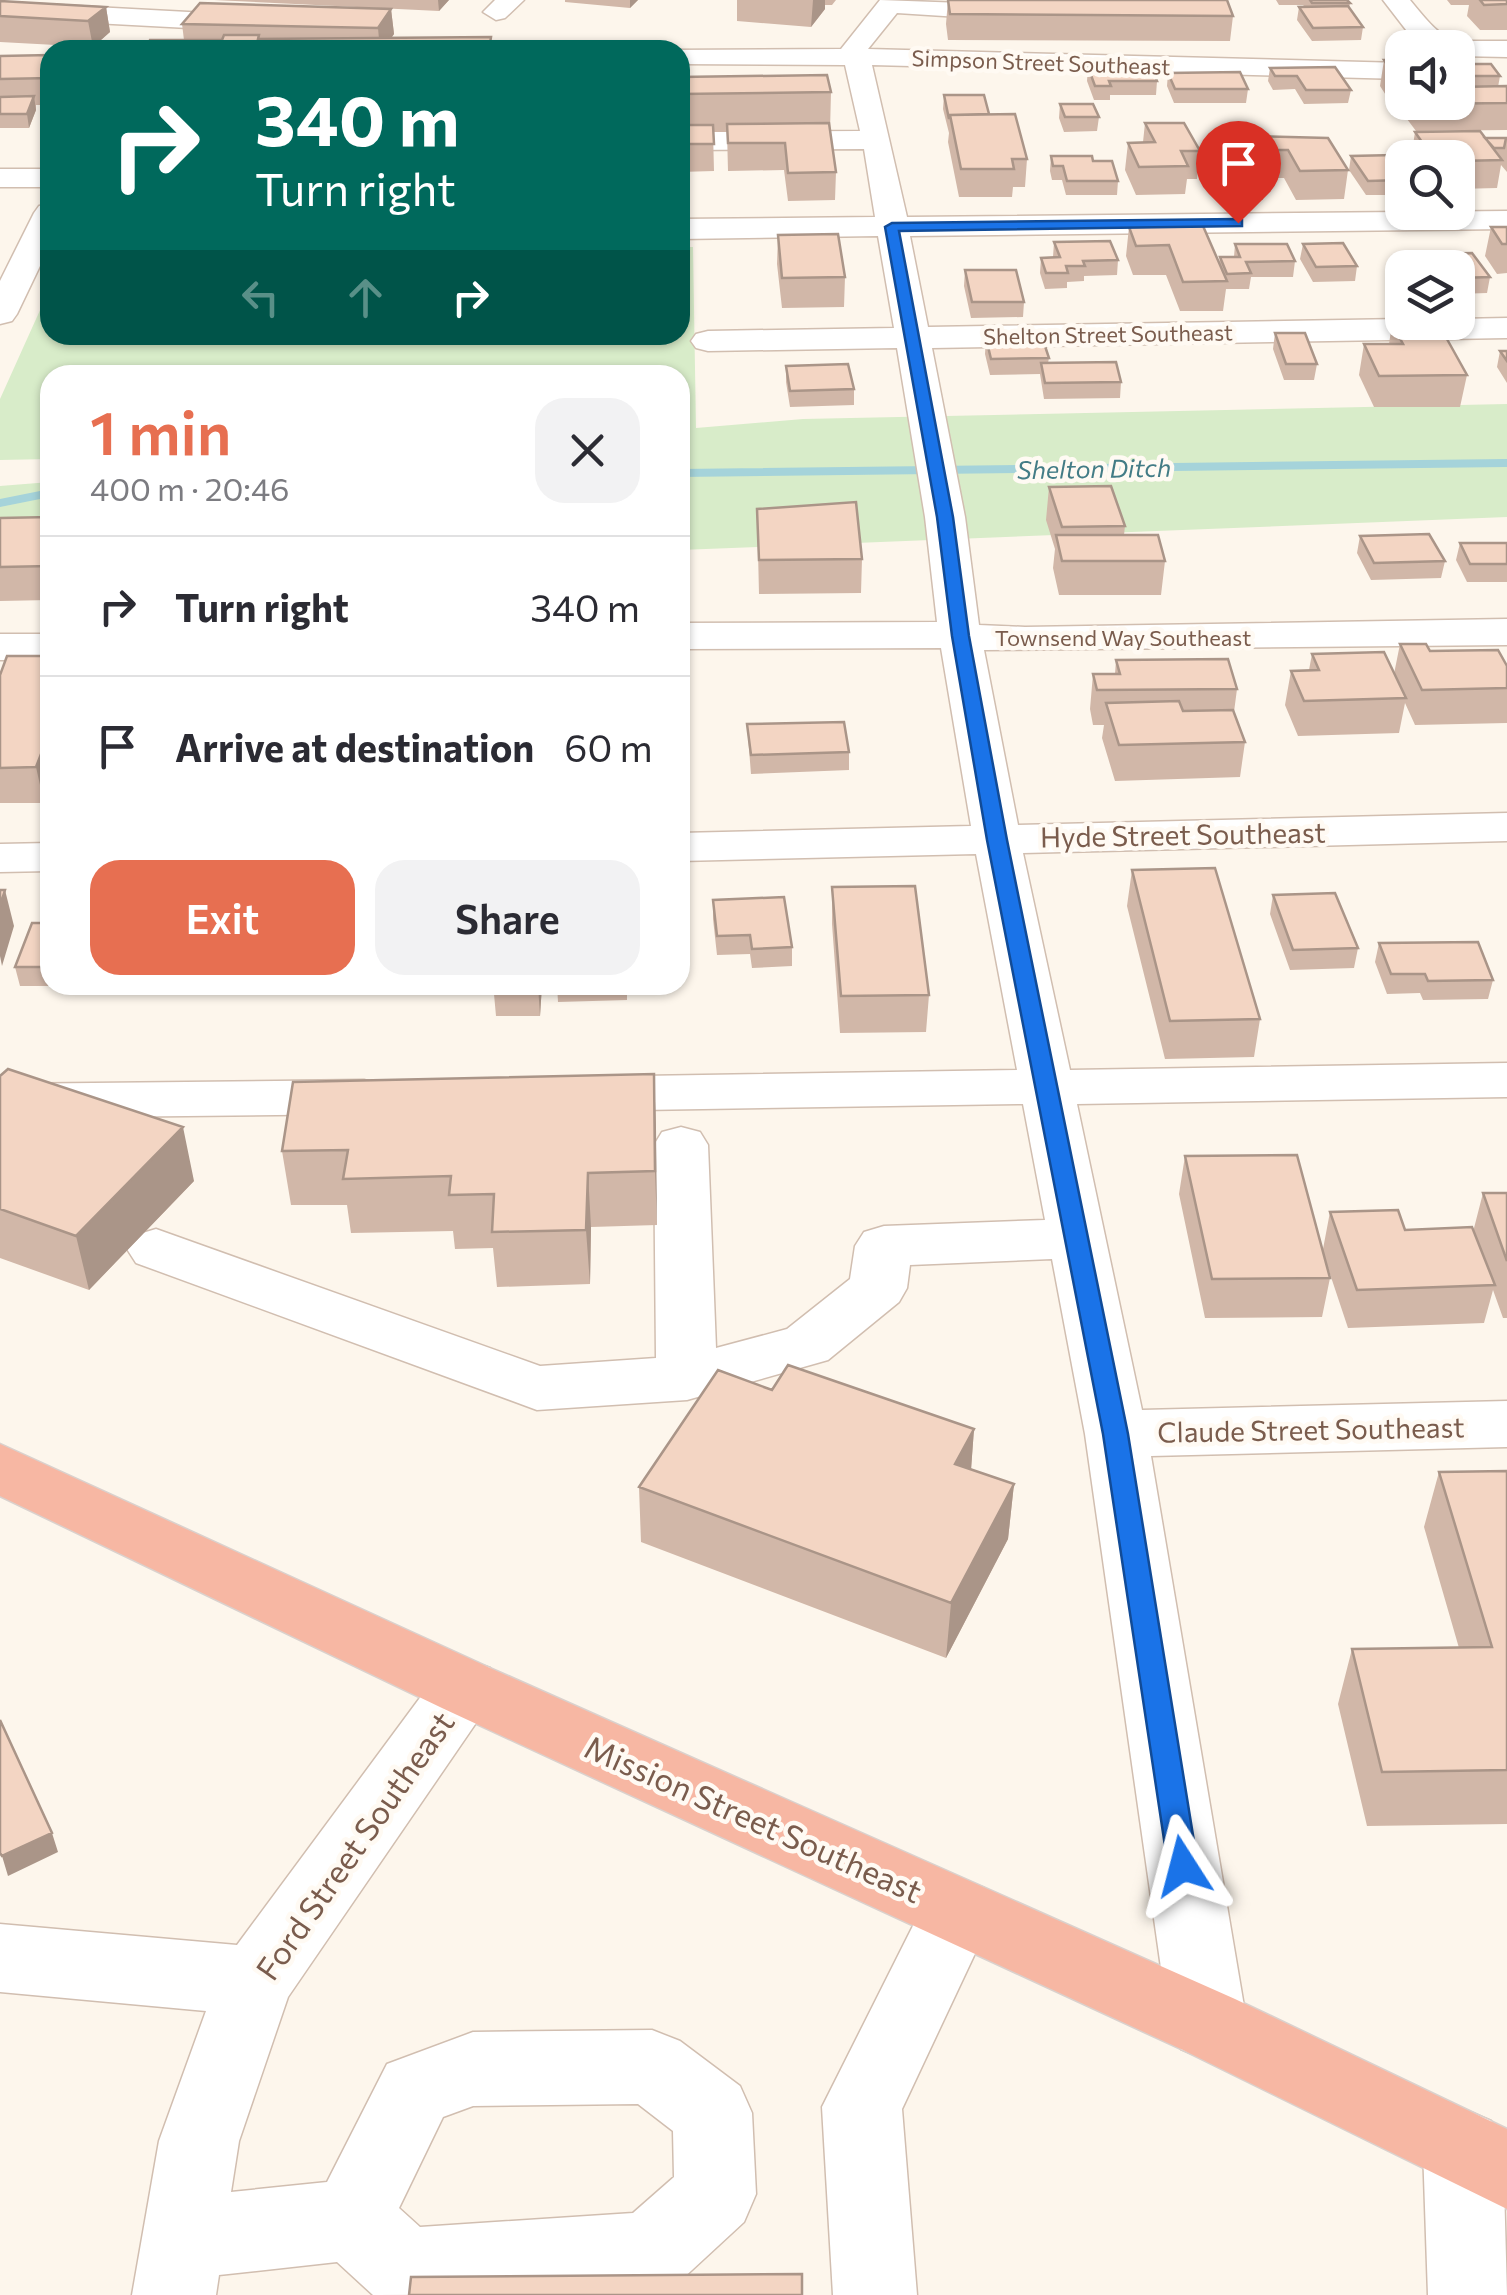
<!DOCTYPE html>
<html lang="en">
<head>
<meta charset="utf-8">
<style>
  body { margin:0; font-family:Commissioner,sans-serif; background:#f2f2f3; color:#2b2b33; height:100vh; display:flex; flex-direction:column; font-size:38px; white-space:nowrap }
  * { box-sizing:border-box; margin:0 }
  p { font-size:32px; color:#7c7c81 }
  .icon { flex:none; width:55px; height:55px; fill:none; stroke:currentColor; stroke-width:2; stroke-linecap:round; stroke-linejoin:round }
  .map { position:relative; flex:1; overflow:hidden }
  .details { position:absolute; left:40px; top:365px; width:650px; height:630px; display:flex; flex-direction:column; background:#fff; border-radius:30px; box-shadow:0 2px 8px #0004 }
  .details>* { flex:none }
  .banner { position:absolute; left:40px; top:40px; width:650px; height:305px; border-radius:30px; box-shadow:0 2px 8px #0004; background:#00695c; color:#fff; overflow:hidden }
  .controls { position:absolute; left:1385px; top:30px; display:grid; gap:20px }
  .controls a { display:grid; place-items:center; width:90px; height:90px; border-radius:20px; background:#fff; box-shadow:0 2px 8px #0004; font-size:50px }
  .pin { position:absolute; display:grid; place-items:center; width:85px; height:85px; color:#fff; margin:-102px -42px; border-radius:50% 50% 50% 0; rotate:-45deg; box-shadow:0 0 10px #0007 }
  .pin .icon { rotate:45deg }
  .me { position:absolute; width:110px; margin:-55px; rotate:351deg; stroke-linejoin:round; filter:drop-shadow(0 0 8px #0008) }
  .turn { display:flex; align-items:center; gap:35px; height:210px; padding:0 50px; font-size:45px }
  .turn .icon { width:130px; height:130px; stroke-width:2.5 }
  .turn b { display:block; font-size:70px; line-height:85px }
  .lanes { display:flex; align-items:center; height:95px; padding:0 50px; background:#0003; justify-content:center; gap:50px; direction:ltr }
  .lanes .off { opacity:.35 }
  .round { display:grid; place-items:center; flex:none; width:105px; height:105px; border-radius:30px; background:#f2f2f3 }
  .headline { display:flex; align-items:center; justify-content:space-between; height:170px; padding:0 50px }
  h1 { font-size:60px; font-weight:600; line-height:75px; color:#e76f51 }
  .primary-button { display:flex; gap:20px; margin-top:auto; padding:20px 50px }
  .primary-button a { flex:1; height:115px; border-radius:30px; background:#e76f51; color:#fff; font-size:40px; font-weight:600; line-height:115px; text-align:center }
  .primary-button a+a { background:#f2f2f3; color:#2b2b33 }
  ul { padding:0; list-style:none }
  li { display:flex; align-items:center; gap:30px; height:140px; padding:0 50px; border-top:2px solid #e1e1e2 }
  li div { flex:1 }
  li b { display:block; font-size:38px }
  li em { font-style:normal }
  .map>svg:first-child { display:block }
  .green { fill:#d8ecc9 }
  .lines { fill:none; stroke-linecap:round; stroke-linejoin:round }
  .stream { fill:#a5d3da; fill-rule:evenodd }
  .minor-casing { stroke:#d1beb0; stroke-width:3 }
  .highway-casing { stroke:#dad1cd; stroke-width:3 }
  .minor { fill:#fff; fill-rule:evenodd }
  .highway { fill:#f7b7a3; fill-rule:evenodd }
  .wall { fill:#d1b7a8 }
  .shaded-wall { fill:#aa9588 }
  .building { fill:#f3d5c3; stroke:#aa9588; stroke-width:2.5 }
  .route { fill:#1a73e8; stroke:#114b97; stroke-width:2.5 }
  .labels { text-anchor:middle; dominant-baseline:central; stroke-width:9; stroke-linejoin:round; paint-order:stroke }
  .far-street-label { font-size:22px; fill:#7a5c4d; stroke:#fffaf3 }
  .far-water-label { font-size:25px; font-style:italic; fill:#437c86; stroke:#fffaf3 }
  .street-label { font-size:28px; fill:#7a5c4d; stroke:#fffaf3 }
  .near-street-label { font-size:32px; fill:#7a5c4d; stroke:#fffaf3 }
</style>
</head>
<body>
<div class="map">
<svg width="1507" height="2295" viewBox="0 0 1507 2295">
  <rect width="100%" height="100%" fill="#fdf6ec"/>
  <!-- green -->
  <path class="green" d="M680,247H693L696,428L803,419L1507,404V517L680,550V375H50V459L0,460V399L50,288V335H680Z
    M50,482V574L0,577V486Z"/>
  <g class="lines">
    <!-- stream -->
    <path class="stream" d="M1507,459V467L680,477V469Z
      M50,489V497L0,507V499Z"/>
    <!-- minor casing -->
    <g class="minor-casing">
      <path id="minor" d="M495,0H524L505,18L496,20L483,12Z
        M880,0L1021,5L1034,13L1021,21L897,13L868,49L1402,63V79L872,65L907,217L1507,211V229L910,236L928,327L1402,319V322H1458V319L1507,318V338L932,348L965,517L979,625L1025,627L1507,619V645L984,650L1018,825L1507,813V841L1023,853L1070,1070L1507,1063V1097L1077,1104L1142,1410L1507,1401V1447L1151,1456L1247,2024L1235,2049L1208,2060L1181,2049L1169,2024L1085,1434L1052,1259L910,1265L907,1288L899,1302L828,1360L687,1400L537,1410L136,1263L127,1249L136,1235L156,1229L540,1366L656,1358L654,1145L662,1132L681,1127L700,1132L708,1145L716,1348L787,1329L850,1279L855,1246L864,1232L884,1226L1045,1220L1023,1104L580,1111L561,1106L553,1094L561,1082L580,1077L1017,1070L976,854L680,861V833L971,826L941,648L680,649V623L937,622L925,517L897,348L708,351L696,348L691,341L696,334L708,331L894,328L878,236L680,239V219L875,217L864,149L680,150V132L860,131L845,65L680,64V50H671L841,49Z
        M1383,0H1410C1449,48 1446,40 1507,41V57L1458,56V48H1420Z
        M0,2L226,14L239,22L226,30L0,18Z
        M0,169H50V187H0Z
        M50,204V245L17,314L12,321L0,324V281L34,213L39,206Z
        M0,634H50V660H0Z
        M50,843V871L0,872V844Z
        M364,1080L383,1085L391,1097L383,1109L364,1114L0,1118V1084Z
        M466,1660L490,1668L500,1688L288,1997L239,2141L231,2192L327,2182L387,2064L473,2032L652,2030L680,2041L740,2086L752,2113L756,2194L744,2222L679,2282L650,2294L373,2295L337,2262L219,2275L216,2295H132L159,2141L206,2011L0,1992V1924L237,1945L442,1668ZM638,2104L673,2131L674,2177L633,2213L420,2227L399,2208L443,2117L473,2106Z
        M958,1878L984,1888L995,1911L902,2109L917,2295H833L822,2107L932,1888Z
        M1463,2109L1491,2121L1503,2148L1507,2295H1428L1423,2148L1435,2121Z"/>
    </g>
    <!-- highway casing -->
    <g class="highway-casing">
      <path id="highway" d="M0,1444L490,1668L1235,1999L1507,2129V2209L1181,2049L442,1708L0,1496Z"/>
    </g>
    <!-- minor -->
    <use href="#minor" class="minor"/>
    <!-- highway -->
    <use href="#highway" class="highway"/>
  </g>
  <!-- wall -->
  <path class="wall" d="M214,0H449L439,11Z
    M565,0H638L630,8L565,2Z
    M737,0H836L832,5H825V9L811,27L737,21Z
    M948,0L1233,16L1230,41L948,40L946,24Z
    M1276,0H1347L1350,3L1349,8L1363,27L1361,40L1312,41L1297,20L1299,7H1305L1303,5H1279Z
    M1447,0H1507V30H1480L1467,16L1469,5H1451Z
    M0,1L106,7L110,32L93,47L0,42Z
    M391,9L394,34L391,38L184,40L182,24Z
    M50,55V105H36V110L29,128H0V56Z
    M1384,60H1402V102H1458V64L1500,76L1498,87L1507,86V130L1416,131L1404,115L1406,103H1391L1380,86Z
    M1088,67L1157,81L1156,95H1110V100H1094L1087,81Z
    M1270,68L1351,90L1348,103L1304,104L1295,89L1273,90L1268,81Z
    M1168,73L1248,89L1246,103H1174L1167,86Z
    M680,77L831,92L830,131L836,172L835,200L788,201L784,170L728,171L727,132H713L714,171L680,172Z
    M944,95L989,114L1027,159L1025,187H1013L1012,197H959L948,142L949,133L943,109Z
    M1060,104L1099,117L1097,131L1064,132L1059,118Z
    M1145,123L1200,151L1197,179H1187L1185,194L1136,195L1125,170L1128,143L1143,142Z
    M1415,132L1485,138L1507,137V172L1501,165L1497,188L1458,189V158H1411Z
    M1255,136L1348,170L1344,199L1296,200L1284,178H1261L1265,185L1263,200H1221L1203,167L1205,153L1252,162Z
    M1051,156L1093,161L1118,181L1117,195H1066L1062,180H1052L1050,171Z
    M1351,156L1402,166V195H1366L1349,170Z
    M1129,227L1219,264L1220,257H1234L1235,244L1295,261L1293,277H1251L1249,289H1226L1223,311H1180L1166,275H1133L1126,256Z
    M1491,227H1507V273L1497,274L1485,256Z
    M778,235L845,277L844,307L782,308L777,264Z
    M1054,242L1118,260L1117,275L1084,276V281L1067,282V288L1045,289L1040,273L1041,258L1053,257Z
    M1303,244L1357,266L1355,281L1313,282L1300,259Z
    M1431,254L1490,277L1487,293L1458,294V268H1429Z
    M965,270L1024,302L1023,317L971,318L964,286Z
    M1392,324L1467,375L1460,407H1374L1359,375L1364,344H1389Z
    M1275,333L1317,364L1314,380H1284L1273,349Z
    M986,338L1049,358L1048,363L1121,382L1120,398L1044,399L1040,374L990,375L985,354Z
    M1500,351H1507V383L1497,367Z
    M786,366L854,389V405L790,407L786,382Z
    M1049,487L1125,526L1124,535L1165,561L1161,595H1059L1053,568L1055,549L1046,520Z
    M757,509L862,559L861,593L759,594Z
    M50,517V600L0,601V518Z
    M1360,536L1445,561L1441,578L1371,580L1357,553Z
    M1460,543H1507V582H1467L1456,560Z
    M1400,644L1507,666V723L1415,725L1405,703L1399,733L1298,736L1285,705L1291,671L1309,670L1312,654L1394,674Z
    M50,656L44,803H0V675Z
    M1116,660L1237,689L1234,712L1245,742L1240,777L1115,781L1102,738L1104,725H1093L1090,709L1093,674H1115Z
    M747,724L849,752V770L751,774Z
    M1132,870L1260,1019L1254,1057L1165,1059L1127,906Z
    M832,887L929,995L926,1032L840,1033L832,924Z
    M1273,895L1358,948L1354,968L1290,970L1270,914Z
    M680,898L682,964H680Z
    M713,900L792,947V966L752,968L750,954L717,955L713,919Z
    M50,923V985H94V986H20L15,967Z
    M1379,943L1493,980L1488,999L1423,1000L1420,993L1387,994L1375,962Z
    M147,985H277L276,991L149,995Z
    M442,985H542L540,1016H496L494,994L443,995Z
    M557,985H627V1000L558,1002Z
    M654,1074L657,1225L591,1227L590,1284L497,1287L493,1248L455,1249L453,1231L351,1233L347,1205H291L282,1151Z
    M0,1076L194,1181L89,1290L0,1258Z
    M1185,1156L1323,1249L1330,1212L1405,1230L1473,1232L1483,1193H1507V1318H1503L1493,1290L1484,1323L1348,1328L1326,1262L1330,1278L1322,1317L1205,1318L1179,1194Z
    M772,1390L974,1429L971,1469L1014,1484L1008,1539L946,1658L641,1542L639,1487Z
    M1507,1471V1824L1367,1826L1338,1704L1352,1649L1459,1648L1424,1527L1439,1472Z"/>
  <!-- shaded-wall -->
  <path class="shaded-wall" d="M438,0H449L439,11Z
    M630,0H638L630,8Z
    M813,0H825V9L811,27Z
    M106,7L110,32L93,47L88,21Z
    M391,9L394,34L383,50H380L378,28Z
    M34,96L36,110L29,128L27,114Z
    M50,731V787L44,803L36,767Z
    M5,890L14,926L2,966L0,956V906Z
    M538,985H542L540,1016Z
    M654,1074L656,1128L657,1225L655,1171Z
    M183,1127L194,1181L89,1290L76,1236Z
    M588,1173L591,1227L590,1284L586,1230Z
    M974,1429L970,1484L955,1464Z
    M1014,1484L1008,1539L946,1658L951,1603Z
    M52,1833L58,1852L8,1876L2,1856Z"/>
  <!-- building -->
  <path class="building" d="M948,0H1227L1233,16L950,14Z
    M1310,0H1347L1350,3H1312Z
    M1480,0H1507V4L1484,5Z
    M0,1L106,7L88,21L0,16Z
    M200,3L391,9L378,28L182,24Z
    M1348,6L1363,27L1313,28L1299,7Z
    M224,35H259L258,39L491,37L489,50H145L150,40H222Z
    M50,55V78L0,79V56Z
    M1384,60H1402V77H1395Z
    M1458,64H1491L1500,76H1458Z
    M1088,67H1151L1157,81H1109L1111,86H1095Z
    M1335,67L1351,90H1306L1297,76H1275L1270,68Z
    M1240,72L1248,89H1175L1168,73Z
    M827,75L831,92L680,94V77Z
    M1507,86V103L1420,104L1419,102H1458V87Z
    M944,95H984L989,114L950,115L949,119Z
    M34,96L27,114H0V97Z
    M1060,104H1093L1099,117H1065Z
    M1015,114L1027,159H1012L1014,169H961L950,115Z
    M829,123L836,172L788,173L785,143H728L727,124Z
    M1145,123H1184L1200,151H1181L1188,166L1139,167L1128,143L1155,142Z
    M680,125H713L714,144H680Z
    M1480,131L1502,160L1458,161V158H1433L1415,132Z
    M1255,136L1328,138L1348,170L1300,171L1288,150H1263Z
    M1485,138H1506L1504,148H1494Z
    M1246,152L1265,185L1222,186L1205,153Z
    M1395,155L1402,166V180L1368,181L1351,156Z
    M1051,156H1092L1093,161H1112L1118,181H1067L1063,166H1053Z
    M1203,226L1227,281L1183,282L1169,245L1136,246L1129,227Z
    M1491,227H1507V244H1502Z
    M838,234L845,277L782,278L778,235Z
    M1110,241L1118,260L1083,261L1085,266H1066L1068,273H1046L1041,258L1060,257L1054,242Z
    M1343,243L1357,266L1316,267L1303,244Z
    M1235,244H1287L1295,261L1246,262L1251,273L1227,274L1220,257H1240Z
    M1472,253L1490,277L1458,278V268H1440L1431,254Z
    M965,270H1016L1024,302H972Z
    M1438,323L1467,375L1379,376L1364,344H1403L1392,324Z
    M1275,333H1305L1317,364H1286Z
    M1042,337L1049,358L991,359L986,338Z
    M1500,351H1507V361Z
    M1116,362L1121,382L1045,383L1041,363Z
    M848,364L854,389L790,391L786,366Z
    M1111,486L1125,526L1062,527L1049,487Z
    M856,502L862,559L759,560L757,509Z
    M50,517V566L0,567V518Z
    M1429,534L1445,561L1374,563L1360,536Z
    M1056,535H1158L1165,561H1062Z
    M1460,543H1507V564H1470Z
    M1400,644H1426L1430,651L1498,650L1507,666V688L1422,690Z
    M1384,652L1406,698L1304,701L1291,671L1319,670L1312,654Z
    M7,656H50V731L36,767L0,768V675Z
    M1228,659L1237,689L1097,690L1093,674H1120L1116,660Z
    M1179,701L1183,711L1233,710L1245,742L1119,745L1106,703Z
    M844,722L849,752L751,755L747,724Z
    M1215,868L1260,1019L1170,1021L1132,870Z
    M915,886L929,995L841,996L832,887Z
    M0,890H5L0,906Z
    M1335,893L1358,948L1293,950L1273,895Z
    M784,897L792,947L752,949L750,935L717,936L713,900Z
    M32,923H50V967H15Z
    M1478,942L1493,980L1428,981L1425,974H1391L1379,943Z
    M8,1069L183,1127L76,1236L0,1209V1076Z
    M654,1074L655,1171L588,1173L586,1230L492,1232L494,1194L449,1195L451,1176L343,1179L348,1150L282,1151L293,1082Z
    M1297,1155L1330,1278L1212,1279L1185,1156Z
    M1483,1193H1507V1261Z
    M1398,1210L1405,1230L1472,1227L1495,1285L1357,1290L1330,1212Z
    M788,1365L974,1429L955,1464L1014,1484L951,1603L639,1487L718,1370L772,1390Z
    M1507,1471V1770L1382,1772L1352,1649L1492,1647L1439,1472Z
    M0,1720L52,1833L2,1856L0,1853Z
    M802,2274V2295H409L411,2277Z"/>
  <!-- route -->
  <path class="route" d="M1238,219L1242,220V226L899,231L953,517L969,636L1007,840L1128,1434L1198,1866L1194,1876L1183,1880L1172,1876L1168,1866L1103,1434L987,840L952,636L937,517L885,227L892,223Z"/>
  <g class="labels">
    <!-- far-street labels -->
    <g class="far-street-label">
      <text transform="translate(1041 62) rotate(2)">Simpson Street Southeast</text>
      <text transform="translate(1108 334) rotate(-1)">Shelton Street Southeast</text>
      <text x="1123" y="637">Townsend Way Southeast</text>
    </g>
    <!-- far-water labels -->
    <g class="far-water-label">
      <text transform="translate(1094 468) rotate(-1)">Shelton Ditch</text>
    </g>
    <!-- street labels -->
    <g class="street-label">
      <text transform="translate(1183 834) rotate(-1)">Hyde Street Southeast</text>
      <text transform="translate(1311 1429) rotate(-1)">Claude Street Southeast</text>
    </g>
    <!-- near-street labels -->
    <g class="near-street-label">
      <text transform="translate(754 1818) rotate(24)">Mission Street Southeast</text>
      <text transform="translate(354 1845) rotate(-55)">Ford Street Southeast</text>
    </g>
  </g>
</svg>
<div class="controls">
<a><svg class="icon" aria-label="sound" viewBox="0 0 24 24"><path d="M4 9h4l5-4v14l-5-4H4zM17 9q2 3 0 6"/></svg></a>
<a><svg class="icon" aria-label="search" viewBox="0 0 24 24"><circle cx="10" cy="10" r="6"/><path d="M15 15l6 6"/></svg></a>
<a><svg class="icon" aria-label="layers" viewBox="0 0 24 24"><path d="M12 4l9 5-9 5-9-5zM3 14l9 5 9-5"/></svg></a>
</div>
<div class="pin" style="left:1238px;top:223px;background:#d93025"><svg class="icon" aria-label="arrive" viewBox="0 0 24 24"><path d="M6 21V4h12l-3 4 3 4H6"/></svg></div>
<svg class="me" style="left:1183px;top:1866px" viewBox="-20 -20 40 40"><path d="M0-17L14 15 0 8-14 15z" fill="#1a73e8" stroke="#fff" stroke-width="4"/></svg>
<div class="banner">
<div class="turn"><svg class="icon" aria-label="right" viewBox="0 0 24 24"><path d="M7 20v-9h11M14 6l5 5-5 5"/></svg><div><b>340 m</b>Turn right</div></div>
<div class="lanes"><svg class="icon off" aria-label="left" viewBox="0 0 24 24"><path d="M17 20v-9H6M10 6l-5 5 5 5"/></svg><svg class="icon off" aria-label="ahead" viewBox="0 0 24 24"><path d="M12 20V5M6 11l6-6 6 6"/></svg><svg class="icon" aria-label="right" viewBox="0 0 24 24"><path d="M7 20v-9h11M14 6l5 5-5 5"/></svg></div>
</div>
<section class="details">
<div class="headline"><div><h1>1 min</h1><p>400 m · 20:46</p></div><a class="round"><svg class="icon" aria-label="close" viewBox="0 0 24 24"><path d="M6 6l12 12M18 6L6 18"/></svg></a></div>
<ul>
<li><svg class="icon" aria-label="right" viewBox="0 0 24 24"><path d="M7 20v-9h11M14 6l5 5-5 5"/></svg><div><b>Turn right</b></div><em>340 m</em></li>
<li><svg class="icon" aria-label="arrive" viewBox="0 0 24 24"><path d="M6 21V4h12l-3 4 3 4H6"/></svg><div><b>Arrive at destination</b></div><em>60 m</em></li>
</ul>
<div class="primary-button"><a>Exit</a><a>Share</a></div>
</section>
</div>
</body>
</html>
